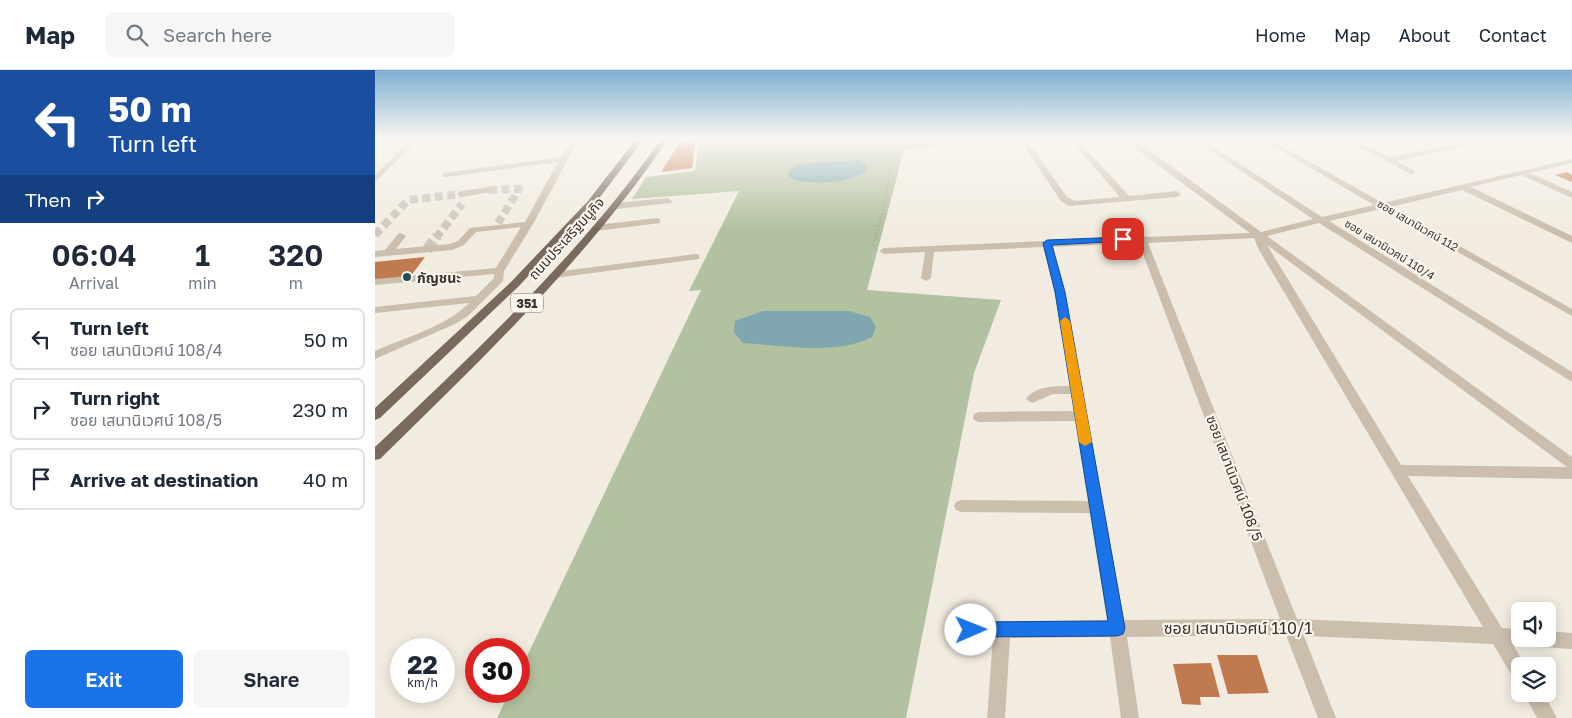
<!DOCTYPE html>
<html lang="en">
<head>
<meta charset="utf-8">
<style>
  body { margin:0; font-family:"Golos Text","Noto Sans Thai",sans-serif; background:#f6f6f7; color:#1f2937; height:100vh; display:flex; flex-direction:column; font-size:19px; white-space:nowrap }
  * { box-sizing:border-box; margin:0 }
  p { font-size:16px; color:#747a83 }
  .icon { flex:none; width:28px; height:28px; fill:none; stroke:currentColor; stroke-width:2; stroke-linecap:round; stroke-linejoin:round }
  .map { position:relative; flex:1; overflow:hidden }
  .drawer { display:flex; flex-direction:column; background:#fff; width:375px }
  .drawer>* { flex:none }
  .guide { background:#1a4fa0; color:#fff; overflow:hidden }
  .fabs { position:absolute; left:1136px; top:532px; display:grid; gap:10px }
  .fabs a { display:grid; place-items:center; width:45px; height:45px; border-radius:8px; background:#fff; box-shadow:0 2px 12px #0003; font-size:25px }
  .speed { position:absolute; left:15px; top:568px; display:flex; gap:10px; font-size:25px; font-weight:700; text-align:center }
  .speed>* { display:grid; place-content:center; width:65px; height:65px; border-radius:50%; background:#fff; box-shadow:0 2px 12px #0003; line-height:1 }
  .speed small { font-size:12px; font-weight:400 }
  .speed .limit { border:8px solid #d22; background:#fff; color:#111 }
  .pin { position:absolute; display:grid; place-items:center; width:42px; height:42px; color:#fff; margin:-21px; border-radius:10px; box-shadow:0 2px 8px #0006 }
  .me { position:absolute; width:55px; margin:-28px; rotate:89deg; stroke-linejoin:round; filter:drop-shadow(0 0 4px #0008) }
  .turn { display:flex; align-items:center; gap:18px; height:105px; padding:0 25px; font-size:22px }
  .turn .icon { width:65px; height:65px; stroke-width:2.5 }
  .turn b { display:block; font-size:35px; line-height:42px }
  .then { display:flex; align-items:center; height:48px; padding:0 25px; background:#0003; gap:10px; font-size:19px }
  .eta { display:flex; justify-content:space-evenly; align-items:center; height:85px; text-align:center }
  .eta b { font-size:30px; font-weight:600; line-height:35px }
  .primary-button { display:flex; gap:10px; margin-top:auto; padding:10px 25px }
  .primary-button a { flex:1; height:58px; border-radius:8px; background:#1a73e8; color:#fff; font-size:20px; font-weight:600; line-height:58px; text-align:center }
  .primary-button a+a { background:#f6f6f7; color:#1f2937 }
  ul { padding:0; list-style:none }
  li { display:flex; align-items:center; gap:15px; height:62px; margin:0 10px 8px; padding:0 15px; border:2px solid #e0e1e3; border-radius:8px }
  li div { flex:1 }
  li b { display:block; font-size:19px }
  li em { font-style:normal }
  header { display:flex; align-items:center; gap:30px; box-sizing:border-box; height:70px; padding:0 25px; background:#fff; border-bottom:1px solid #e0e1e3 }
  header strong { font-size:24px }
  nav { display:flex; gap:28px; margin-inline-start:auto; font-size:18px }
  .search { width:350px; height:45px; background:#f6f6f7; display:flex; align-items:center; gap:12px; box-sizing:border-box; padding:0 18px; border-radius:8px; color:#747a83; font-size:19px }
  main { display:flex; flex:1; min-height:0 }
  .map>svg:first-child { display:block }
  .green { fill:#b2c1a0 }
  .water { fill:#80a7af }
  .building { fill:#c1794f }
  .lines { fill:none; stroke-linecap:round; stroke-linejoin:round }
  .minor-tunnel-far1 { stroke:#cdc7bc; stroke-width:8; stroke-dasharray:8 4.5; stroke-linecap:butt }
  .minor-tunnel { stroke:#cdc7bc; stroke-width:11; stroke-dasharray:11 5; stroke-linecap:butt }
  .path { stroke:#b6a896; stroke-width:2; stroke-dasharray:2 2; stroke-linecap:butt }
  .minor { fill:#cbbeac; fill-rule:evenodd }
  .major { fill:#7a6a5d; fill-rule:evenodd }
  .route { fill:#1a73e8; stroke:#114b97 }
  .slow { fill:#f59e0b }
  .poi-dot { fill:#214f59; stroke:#faf6ed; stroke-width:2 }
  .labels { text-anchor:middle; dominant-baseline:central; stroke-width:4.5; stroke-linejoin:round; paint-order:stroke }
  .far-street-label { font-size:11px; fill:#39312b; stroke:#faf6ed }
  .shield { fill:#faf6ed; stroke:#736c65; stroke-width:1 }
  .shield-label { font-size:12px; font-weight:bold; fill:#39312b }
  .street-label { font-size:14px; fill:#39312b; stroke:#faf6ed }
  .poi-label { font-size:14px; font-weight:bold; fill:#39312b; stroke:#faf6ed; text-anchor:start }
  .near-street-label { font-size:16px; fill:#39312b; stroke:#faf6ed }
</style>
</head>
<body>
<header>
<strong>Map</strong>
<div class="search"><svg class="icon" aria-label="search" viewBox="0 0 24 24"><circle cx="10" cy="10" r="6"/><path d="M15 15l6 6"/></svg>Search here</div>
<nav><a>Home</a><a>Map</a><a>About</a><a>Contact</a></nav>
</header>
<main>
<section class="drawer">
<div class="guide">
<div class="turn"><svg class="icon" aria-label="left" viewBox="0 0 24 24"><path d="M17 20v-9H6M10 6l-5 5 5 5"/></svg><div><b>50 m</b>Turn left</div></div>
<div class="then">Then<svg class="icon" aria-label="right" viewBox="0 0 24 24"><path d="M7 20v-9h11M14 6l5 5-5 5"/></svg></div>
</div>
<div class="eta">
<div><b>06:04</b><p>Arrival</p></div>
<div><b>1</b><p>min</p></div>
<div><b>320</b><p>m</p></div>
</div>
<ul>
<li><svg class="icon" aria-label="left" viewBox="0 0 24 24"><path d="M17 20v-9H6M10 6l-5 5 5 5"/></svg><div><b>Turn left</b><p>ซอย เสนานิเวศน์ 108/4</p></div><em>50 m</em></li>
<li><svg class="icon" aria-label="right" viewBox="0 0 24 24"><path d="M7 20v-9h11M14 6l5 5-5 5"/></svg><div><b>Turn right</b><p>ซอย เสนานิเวศน์ 108/5</p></div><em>230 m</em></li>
<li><svg class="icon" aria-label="arrive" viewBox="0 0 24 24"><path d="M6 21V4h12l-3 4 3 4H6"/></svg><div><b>Arrive at destination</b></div><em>40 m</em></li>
</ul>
<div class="primary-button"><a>Exit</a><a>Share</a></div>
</section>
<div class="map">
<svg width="1197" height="648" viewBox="0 0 1197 648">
  <rect width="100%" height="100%" fill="#f2ece0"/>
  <!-- green -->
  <path class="green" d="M325,69H585L584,73L529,80L492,220L626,230L599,303L531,648H122L135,621H144V603L326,220L314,221L364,121L257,129L271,107L320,101Z"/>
  <!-- water -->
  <path class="water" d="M485,90L491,95L492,100C481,113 427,117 414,107V100L423,94Z
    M388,241H474L495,247L501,257L497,267C460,286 408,275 368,273L359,262L360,251Z"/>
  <!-- building -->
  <path class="building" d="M307,69H321L317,98L286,102Z
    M1192,102L1197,105V112L1180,105Z
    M50,187L35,207L0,210V192Z
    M842,585H882L894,623L853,624Z
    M836,593L845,627H825L826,635L807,634L798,594Z"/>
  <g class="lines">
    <!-- minor-tunnel-far1 -->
    <path class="minor-tunnel-far1" d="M114,120L144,119L123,153
      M0,165L33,130L86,124
      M61,168L87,134"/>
    <!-- minor-tunnel -->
    <path class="minor-tunnel" d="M52,180L62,166"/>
    <!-- path -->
    <path class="path" d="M498,176L512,125L517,75"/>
    <!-- minor -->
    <path class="minor" d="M36,69H44L0,112V105Z
      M197,69H204L158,154L129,201L128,211L93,246L80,254L0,289V281C31,267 70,257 94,233L0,243V237L101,226L119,208V204L0,215V209L121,198L146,157L101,162L89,175L77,180L0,187V181L10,180L23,164L26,163L31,166L21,179L75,174L83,171L95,158L150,152L183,92L71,107H68V103L186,87Z
      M644,69H651L692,127L699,131L745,127L695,69H702L754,126L802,121L806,124L802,127L694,136L686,131Z
      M753,69H759L886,162L938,149L818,69H826L947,147L999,135L886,69H894L1008,133L1197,89V93L1155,103L1197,122V128L1146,105L1096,117L1197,166V173L1087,120L1015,137L1197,239V246L1006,139L954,151L1197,302V312L944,153L892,166L1197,387V409L1033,406L1127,558L1145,559V569H1153L1151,573L1138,575L1151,596H1145V612L1139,609L1118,574L929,566L961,648H943L911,565L752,567L764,648H746L735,567L635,568L630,648H612L618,568H580L574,566L571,560L574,554L580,552L732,550L715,443L586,442L581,440L579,436L581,432L586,430L713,431L700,351L604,352L599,350L598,347L599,344L604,342L699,341L696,324H678L657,333L651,329C660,316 680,316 695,316L680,222L668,177L559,182L556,208L551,211L546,208L550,182L509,184L504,181L509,178L763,167L767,165L771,167L875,163L753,73ZM879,168L884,180L1108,557L922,549L773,173ZM764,173L905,549L749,550L690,222L678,177ZM892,175L1192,397L1026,395Z
      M970,69H978L1014,87L1112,69H1126L1021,91L1039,100V104H1036Z
      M1154,69L1197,71V75H1181Z
      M114,117L118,120L117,122L86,127L82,124L86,121Z
      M293,128L297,131L296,133L240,139L236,136L240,133Z
      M282,148L285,149V153L221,161L216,158L221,155Z
      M321,184L324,185V189L179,208L174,205L179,202Z
      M1172,561L1197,563V579L1164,577L1158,575L1155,569H1172Z
      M1149,624H1169L1182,648H1162Z"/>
    <!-- major -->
    <path class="major" d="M261,69H269L219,135L144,216L5,348L0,350V338L136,212L213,131Z
      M286,69H293C213,188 107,289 5,389L0,390V377C101,281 206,184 286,69Z"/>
  </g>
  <!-- sky -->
  <linearGradient id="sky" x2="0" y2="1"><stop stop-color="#7eafd1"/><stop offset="0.43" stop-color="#f9f6f1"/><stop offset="1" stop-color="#f9f6f1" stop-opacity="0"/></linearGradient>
  <rect width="1197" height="159" fill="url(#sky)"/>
  <!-- route -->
  <path class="route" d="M748,167H751V171L677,175L690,222L750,558L748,564L742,566L596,567L590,565L588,560L590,554L596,552L733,551L680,222L668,173L672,170Z"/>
  <!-- slow -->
  <path class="slow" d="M690,247L695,251L717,372L710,376L704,372L685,251Z"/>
  <!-- markers -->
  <circle class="poi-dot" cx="32" cy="207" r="5"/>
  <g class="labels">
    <!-- far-street labels -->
    <g class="far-street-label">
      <text transform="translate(1043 155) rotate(30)">ซอย เสนานิเวศน์ 112</text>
      <text transform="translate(1015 179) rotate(32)">ซอย เสนานิเวศน์ 110/4</text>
    </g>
    <!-- shield labels -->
    <rect class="shield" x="136" y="223.5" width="32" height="19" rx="4"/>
    <g class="shield-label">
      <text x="152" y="233">351</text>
    </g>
    <!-- street labels -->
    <g class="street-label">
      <text transform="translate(191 168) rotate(-48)">ถนนประเสริฐมนูกิจ</text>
      <text transform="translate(860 408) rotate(69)">ซอย เสนานิเวศน์ 108/5</text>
    </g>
    <!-- poi labels -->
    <g class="poi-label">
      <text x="42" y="207">กัญชนะ</text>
    </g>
    <!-- near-street labels -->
    <g class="near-street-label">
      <text x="863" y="558">ซอย เสนานิเวศน์ 110/1</text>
    </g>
  </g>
</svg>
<div class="fabs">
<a><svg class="icon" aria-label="sound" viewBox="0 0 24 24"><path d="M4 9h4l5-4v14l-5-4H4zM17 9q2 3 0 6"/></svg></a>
<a><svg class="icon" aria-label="layers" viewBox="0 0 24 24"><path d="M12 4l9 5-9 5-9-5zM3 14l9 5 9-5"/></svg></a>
</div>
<div class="speed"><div>22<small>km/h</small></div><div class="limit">30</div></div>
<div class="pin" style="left:748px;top:169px;background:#d93025"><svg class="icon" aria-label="arrive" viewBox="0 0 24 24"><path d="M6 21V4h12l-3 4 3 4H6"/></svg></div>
<svg class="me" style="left:596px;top:560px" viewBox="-20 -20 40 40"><circle r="19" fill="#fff"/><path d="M0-13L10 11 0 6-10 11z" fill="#1a73e8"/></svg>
</div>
</main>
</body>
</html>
